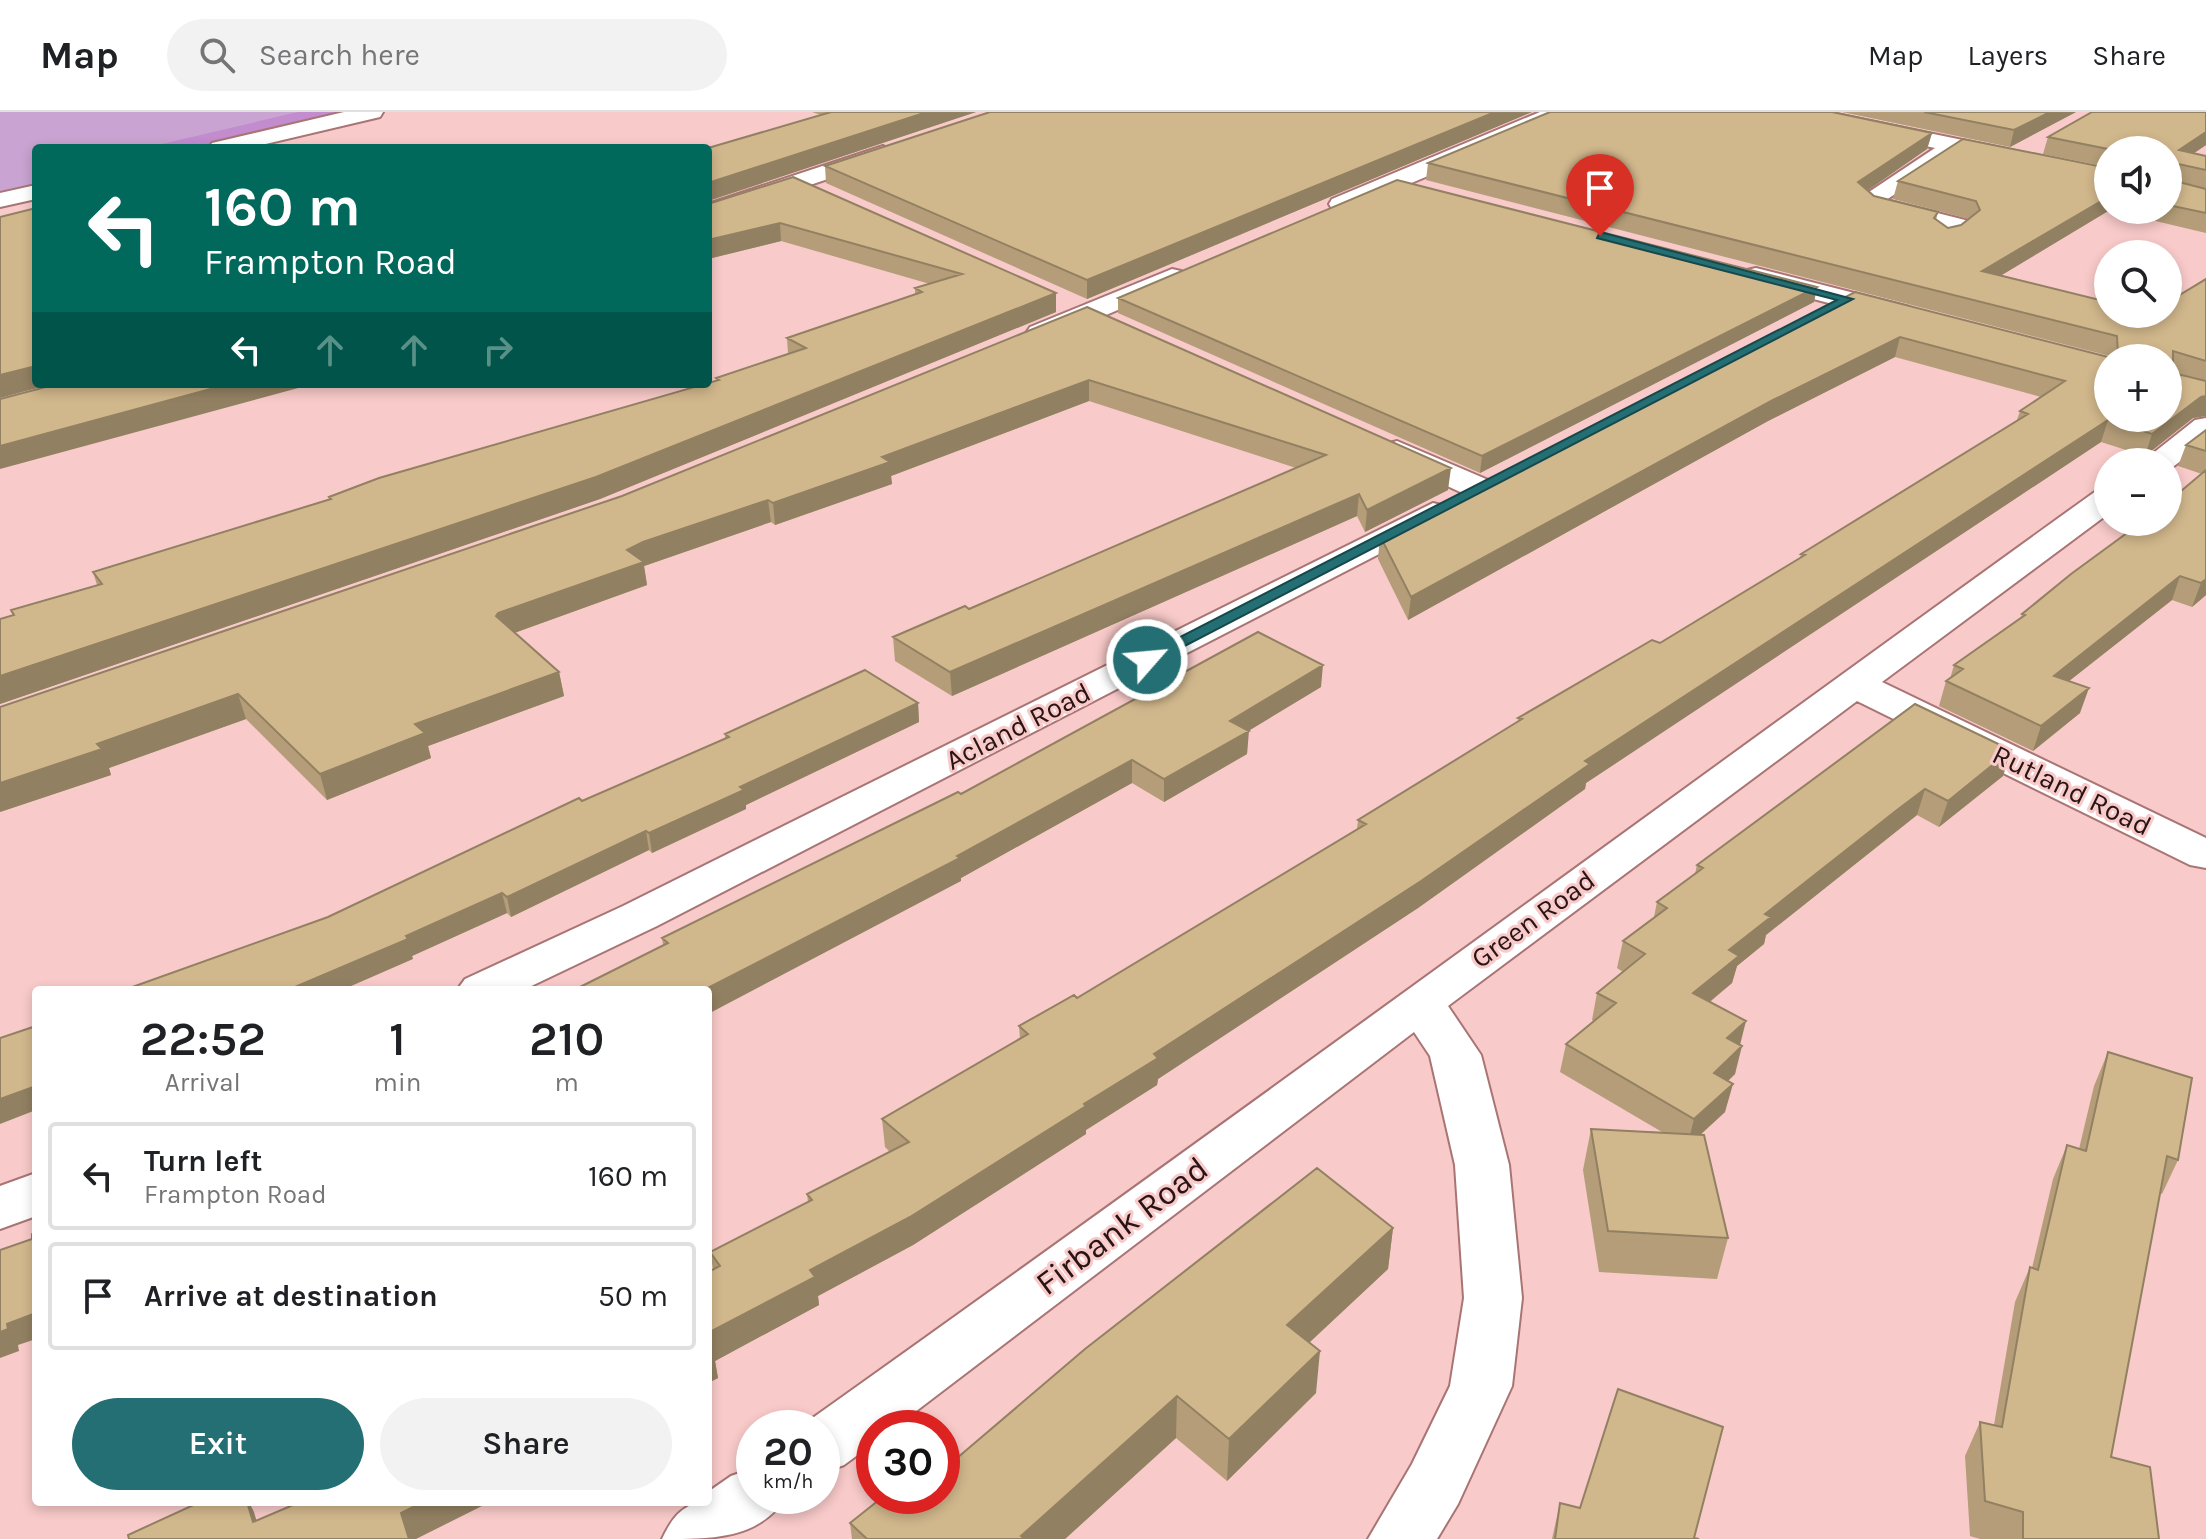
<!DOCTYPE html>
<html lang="en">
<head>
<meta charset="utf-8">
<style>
  body { margin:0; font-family:Karla,sans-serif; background:#f2f2f2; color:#202124; height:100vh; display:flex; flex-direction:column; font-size:30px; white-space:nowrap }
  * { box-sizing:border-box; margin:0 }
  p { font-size:26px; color:#757577 }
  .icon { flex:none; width:44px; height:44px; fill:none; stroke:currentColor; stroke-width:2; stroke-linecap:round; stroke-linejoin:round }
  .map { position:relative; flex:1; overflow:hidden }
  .side { position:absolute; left:32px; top:874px; width:680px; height:520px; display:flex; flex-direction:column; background:#fff; border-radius:8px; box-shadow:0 4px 12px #0003 }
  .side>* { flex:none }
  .guide { position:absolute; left:32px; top:32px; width:680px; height:244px; border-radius:8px; box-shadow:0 4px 12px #0003; background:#00695c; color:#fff; overflow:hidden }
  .fabs { position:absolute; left:2094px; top:24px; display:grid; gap:16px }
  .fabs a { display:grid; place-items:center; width:88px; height:88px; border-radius:50%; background:#fff; box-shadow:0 4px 12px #0003; font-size:40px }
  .speed { position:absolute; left:736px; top:1298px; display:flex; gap:16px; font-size:40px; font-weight:700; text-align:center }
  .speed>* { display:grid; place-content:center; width:104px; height:104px; border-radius:50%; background:#fff; box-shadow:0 4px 12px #0003; line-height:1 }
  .speed small { font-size:20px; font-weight:400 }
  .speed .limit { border:12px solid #d22; background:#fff; color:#111 }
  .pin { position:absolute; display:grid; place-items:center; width:68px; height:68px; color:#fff; margin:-82px -34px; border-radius:50% 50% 50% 0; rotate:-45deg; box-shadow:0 0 8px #0007 }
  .pin .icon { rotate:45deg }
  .me { position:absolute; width:88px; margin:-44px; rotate:63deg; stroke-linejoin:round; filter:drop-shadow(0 0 6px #0008) }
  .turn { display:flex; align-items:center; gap:28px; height:168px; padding:0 40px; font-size:36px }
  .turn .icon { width:104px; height:104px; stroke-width:2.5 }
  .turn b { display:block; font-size:56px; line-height:68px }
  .lanes { display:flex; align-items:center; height:76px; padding:0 40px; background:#0003; justify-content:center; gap:40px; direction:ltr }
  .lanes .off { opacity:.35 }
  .eta { display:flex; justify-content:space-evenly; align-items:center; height:136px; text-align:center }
  .eta b { font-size:48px; font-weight:600; line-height:56px }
  .primary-button { display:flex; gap:16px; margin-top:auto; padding:16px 40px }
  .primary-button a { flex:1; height:92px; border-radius:48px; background:#246f73; color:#fff; font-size:32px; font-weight:600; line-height:92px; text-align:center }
  .primary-button a+a { background:#f2f2f2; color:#202124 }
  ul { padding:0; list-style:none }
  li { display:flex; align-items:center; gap:24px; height:108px; margin:0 16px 12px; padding:0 24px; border:4px solid #e0e0e0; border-radius:8px }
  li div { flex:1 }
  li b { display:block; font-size:30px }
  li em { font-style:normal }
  header { display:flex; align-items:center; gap:48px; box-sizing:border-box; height:112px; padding:0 40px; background:#fff; border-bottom:2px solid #e0e0e0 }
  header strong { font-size:38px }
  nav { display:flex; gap:44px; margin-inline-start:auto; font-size:28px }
  .search { width:560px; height:72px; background:#f2f2f2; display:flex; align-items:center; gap:20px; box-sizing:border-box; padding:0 28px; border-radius:44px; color:#757577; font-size:30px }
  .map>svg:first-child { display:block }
  .green { fill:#c9a3d1 }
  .forest { fill:#c28cce }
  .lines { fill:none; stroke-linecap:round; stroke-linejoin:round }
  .minor-casing { stroke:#a87574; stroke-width:4 }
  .minor { fill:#fff; fill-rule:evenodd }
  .wall { fill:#b49d78; fill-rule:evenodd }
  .shaded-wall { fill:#928062 }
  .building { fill:#d1b78c; stroke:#928062; stroke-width:2 }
  .route { fill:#246f73; stroke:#17484b; stroke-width:2 }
  .labels { text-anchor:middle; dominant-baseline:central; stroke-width:6; stroke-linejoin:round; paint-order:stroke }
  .street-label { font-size:28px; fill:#281414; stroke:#f8cac9 }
  .near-street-label { font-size:34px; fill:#281414; stroke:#f8cac9 }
</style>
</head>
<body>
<header>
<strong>Map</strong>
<div class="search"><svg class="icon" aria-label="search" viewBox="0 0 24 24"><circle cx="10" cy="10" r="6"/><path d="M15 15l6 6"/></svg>Search here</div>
<nav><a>Map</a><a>Layers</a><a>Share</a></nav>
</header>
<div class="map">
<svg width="2206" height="1427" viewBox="0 0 2206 1427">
  <rect width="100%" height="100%" fill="#f8cac9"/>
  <!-- green -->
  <path class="green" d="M0,0H369L218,36H36V80L0,88Z"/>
  <!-- forest -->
  <path class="forest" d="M298,0H372L220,36H145Z"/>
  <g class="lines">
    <!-- minor casing -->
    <g class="minor-casing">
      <path id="minor" d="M344,0H383L380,5L249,36H209L212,31Z
        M1540,0H1570L1567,5L1350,97H1332L1329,92L1332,87Z
        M1784,0H1827L2108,58V72L1958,41L1886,88L1969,109L1973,114L1954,129L1945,132L1932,124L1939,116L1871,99L1857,88L1935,36L1795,6Z
        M883,34L894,41L891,46L708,107V92Z
        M36,73V87L0,95V81Z
        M1756,156L1909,195L1913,201L1909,207L1899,209L1747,170L1743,164L1747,158Z
        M1172,157L1181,159L1185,165L1181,171L1050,227H1030L1026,221L1030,215Z
        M2206,306V330L2170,357L2168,350H2142L2195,308Z
        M1397,329L1493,370L1498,377L1493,384L1481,387L1469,384L1386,346L1381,339L1386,332Z
        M2108,376V402L1882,570L2206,726V756L2190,753L1857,589L1448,894L1481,943L1509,1053L1522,1186L1512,1274L1458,1392L1437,1427H1368L1412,1352L1450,1274L1464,1186L1455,1053L1430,944L1414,920L894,1316H874V1331L844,1353L822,1361V1316L800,1315C1235,1006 1664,690 2096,379Z
        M1433,391L1445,394L1450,401L1445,408L657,814L523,878H457L465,867L623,794Z
        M36,1061V1104L0,1117V1074Z
        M754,1356V1384H787C759,1427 715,1427 662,1427C672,1406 683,1390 708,1390V1380L731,1364Z"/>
    </g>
    <!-- minor -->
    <use href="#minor" class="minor"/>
  </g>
  <!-- wall -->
  <path class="wall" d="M812,0H976L708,89L821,3Z
    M990,0H1532L1087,187L826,71L825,54Z
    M1550,0H1832L1932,21L1927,37L1868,78L1874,84L1938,100L1936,108L1948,116L1961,113L1969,107L1893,87L1898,69L1963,27L2108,56V98H2168V38H2108V55L2043,42L2048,25L2092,0H2206V33L2194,41L2206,44V77L2197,75L2206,77V121L2109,98L2001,163L2108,190V202H2168V190L2206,167V304L2193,306L2145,344L2101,330L1586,671L1585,677L1418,796L1158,967L1157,973L1086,1018V1022L913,1133L818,1184L819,1193L715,1249L718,1266L708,1271V1160L713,1157L710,1140L808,1090L807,1082L890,1040L885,1035L882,1007L1020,927L1019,914L1074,883L1077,886L1357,717L1358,708L1518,610V606L1652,528L1660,531L1800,446L1801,442L2017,308L2020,299L2041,285L1895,245L1768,309L1408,508L1378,447L1380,424L1855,180L2110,246V244L1426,68L1428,51ZM2108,246H2168V306H2108Z
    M1842,0H2076L2010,35Z
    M708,92L1056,181V200L600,387L0,592V507L13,503L11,498L97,473L93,460L329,388V385L716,269V266L788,242L787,226L915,182V176L930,172L781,129L708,147Z
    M1817,175L1814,190L1480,361L1118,201V186Z
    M1087,195L1448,378L1365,420L1357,404L952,584L895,549L893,525L969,497L1296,356L1089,289L891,364L892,372L775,413L771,410L647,453L644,454L647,473L514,521L559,560L564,584L428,634L431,646L327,688L246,607L109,656L111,663L0,700L622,384Z
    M2206,318V483L2192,495L2172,488L2069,569L2080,601L2033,639L1939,594L1946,569L1950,567L1954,553L2021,506L2022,502L2168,410L2202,362L2178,354L2186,333Z
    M1321,575L1248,619L1247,642L1164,690L1132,671L961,766V769L663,833L662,826L961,682Z
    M918,591L919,610L746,693V697L652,741L649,738L511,805L507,801L412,844L413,847L328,805L582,689L725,626V622Z
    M2011,638L2003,664L1939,715L1917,703L1766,823L1764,832L1737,854L1732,871L1710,890L1740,933L1735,962L1728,969L1725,1000L1701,1022L1728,1126L1717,1167L1599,1160L1583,1058L1591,1017L1662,1020L1560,960L1566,932L1594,909L1592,908L1597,881L1623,860L1617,856L1623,829L1654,805L1657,790L1695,762L1697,753Z
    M2108,940L2178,1048L2162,1082L2160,1081L2111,1345L2159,1427H1980L1970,1424L1965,1344L1980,1310L1994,1313L2015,1190L2030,1155L2032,1156L2053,1067L2067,1033L2079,1037L2094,974Z
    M1393,1116L1388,1157L1309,1231L1316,1281L1227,1369L1176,1326L1065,1427H852L850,1411L943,1358Z
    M1560,1391L1694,1426L1699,1427H1552Z"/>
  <!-- shaded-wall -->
  <path class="shaded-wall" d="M927,0H976L708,89V71Z
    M1495,0H1532L1087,187V168Z
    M2050,0H2076L2010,35L2014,18Z
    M2206,20V33L2178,52L2179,38Z
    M1932,21L1927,37L1854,88L1858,70Z
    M2108,85V98H2110L1977,178L1982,159Z
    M780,111L781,129L708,147V128Z
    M1817,175L1814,190L1480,361L1482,344Z
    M1056,181V200L600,387L0,592V564Z
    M1900,225L1895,245L1768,309L1408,508L1411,485L1773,288Z
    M36,254V272H52L0,286V263Z
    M1089,268V289L891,364L892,372L775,413L773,391L882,345Z
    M229,272H313L0,357V334Z
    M2206,284V304L2193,306L2145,344L2152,322L2201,285Z
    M2108,308L2101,330L1586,671L1585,677L1418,796L1158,967L1157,973L1086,1018V1022L913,1133L818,1184L819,1193L715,1249L718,1266L708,1271V1221L810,1158L1084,992L1154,942L1585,649Z
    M1451,356L1448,378L1365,420L1367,398Z
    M1359,382L1357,404L952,584L950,560Z
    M768,388L771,410L647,453L644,454L647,473L503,525L496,504L498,501L643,430Z
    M2180,464L2172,488L2045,588L2054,564Z
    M2206,467V483L2192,495L2201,471Z
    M1323,553L1321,575L1240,624L1249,619L1247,642L1164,690V667L1230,609Z
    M559,560L564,584L428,634L431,646L327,688L320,662L415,612Z
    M2089,576L2080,601L2033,639L2041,614Z
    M238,582L246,607L109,656L111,663L0,700V671L97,632Z
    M918,591L919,610L746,693V697L652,741L649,721L740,675Z
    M2011,638L2003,664L1939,715L1948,689Z
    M1132,648V671L961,766V769L708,902V878H704L957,744Z
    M1925,677L1917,703L1766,823L1764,832L1737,854L1732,871L1687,908L1693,881L1729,838L1765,802Z
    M646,719L649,738L511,805L507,785Z
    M502,781L507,801L412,844L413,847L342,878H288Z
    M1746,909L1739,937L1742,934L1735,962L1707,989L1714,961L1727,926Z
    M1733,972L1725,1000L1687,1035L1694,1007Z
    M36,974V998L0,1012V987Z
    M1393,1116L1388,1157L1283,1255L1287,1213Z
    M36,1201V1227L18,1233L19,1239L0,1246V1220L7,1212Z
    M1320,1239L1316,1281L1227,1369L1229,1327Z
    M1177,1284L1176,1326L1065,1427H1021V1424Z
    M247,1390H249L254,1400L262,1427L253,1410Z
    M423,1390H490L416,1427H409L401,1401Z"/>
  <!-- building -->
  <path class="building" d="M831,0H927L708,71V36Z
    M990,0H1495L1087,168L825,54Z
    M1550,0H1832L1932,21L1858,70L1874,84L1938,100L1934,106L1948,116L1961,113L1980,98L1976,89L1898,69L1963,27L2108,56V85L1982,159L2108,190V202H2168V190L2206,167V249L2173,239V261L2206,269V284L2201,285L2152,322L2108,308L1585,649L1590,652L1421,769L1154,942L1158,946L1084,992L1086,994L910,1105L810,1158L815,1165L708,1221V1160L720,1154L710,1140L812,1088L807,1082L909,1030L882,1007L1028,922L1019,914L1074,883L1077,886L1366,712L1358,708L1522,607L1518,606L1652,528L1660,531L1805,443L1801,442L2028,302L2020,299L2065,269L1900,225L1773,288L1411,485L1380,424L1855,180L2112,246H2108V306H2168V246H2114L2118,244L2117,224L1428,51Z
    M1924,0H2050L2014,18Z
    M2092,0H2206V20L2179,38L2206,44V58L2174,51L2171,54V68L2206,77V101L2168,93V38H2113L2048,25Z
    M793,65L1056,181L596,365L0,564V507L14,503L11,498L102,472L93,460L331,387L329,385L379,366L719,268L716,266L806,236L787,226L922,180L915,176L962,162L780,111L708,128V92Z
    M1397,68L1817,175L1482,344L1118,186Z
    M36,96V254L0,263V105Z
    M1087,195L1451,356L1367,398L1359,382L950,560L893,525L965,494L969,497L1326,343L1089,268L882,345L890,350L773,391L768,388L643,430L627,438L644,450L498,501L496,504L559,560L415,612L425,621L320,662L238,582L97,632L102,637L0,671V595L622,384Z
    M57,272H229L0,334V287Z
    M2206,318V339L2186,333Z
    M2206,358V467L2201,471L2180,464L2054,564L2089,576L2041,614L1946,569L1963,557L1954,553L2025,503L2022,502L2071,462L2142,410H2168V390Z
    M1258,520L1323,553L1230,609L1249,619L1164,667L1132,648L957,744L960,746L704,878H574L668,831L662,826L958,680L961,682Z
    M865,558L918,591L740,675L744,678L649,721L646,719L507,785L502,781L406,824L408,827L288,878H124L328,805L579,686L582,689L729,625L725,622Z
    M1915,592L2011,638L1948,689L1925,677L1897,698L1765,802L1771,805L1729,838L1739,844L1693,881L1746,909L1727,926L1742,934L1714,961L1733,972L1694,1007L1566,932L1616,891L1597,881L1645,842L1623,829L1667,796L1657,790L1703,756L1697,753Z
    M36,914V974L0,987V926Z
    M2108,940L2192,966L2178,1048L2167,1044L2111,1345L2150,1355L2159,1427H2023V1400L1985,1389L1980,1310L2002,1315L2030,1155L2038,1158L2067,1033L2086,1039Z
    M1591,1017L1704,1023L1728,1126L1608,1119Z
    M1317,1056L1393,1116L1287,1213L1320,1239L1229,1327L1177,1284L1021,1424L1025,1427H867L850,1411L884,1384H942V1356L943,1358L1085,1237Z
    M36,1120V1201L7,1212L8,1217L0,1220V1138L32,1127V1122Z
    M708,1230L713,1238L708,1240Z
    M1618,1277L1723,1315L1694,1426L1699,1427H1555L1560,1391L1580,1396Z
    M200,1390H247L253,1410L300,1390H423L401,1401L409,1427H129L128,1423Z"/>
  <!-- route -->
  <path class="route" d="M1600,120L1853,187L1152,551H1141V545L1837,188L1597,126Z"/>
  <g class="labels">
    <!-- street labels -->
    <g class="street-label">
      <text transform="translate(1018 614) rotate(-27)">Acland Road</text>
      <text transform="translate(2072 678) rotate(26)">Rutland Road</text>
      <text transform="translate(1533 807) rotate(-36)">Green Road</text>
    </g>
    <!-- near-street labels -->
    <g class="near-street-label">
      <text transform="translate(1122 1114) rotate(-37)">Firbank Road</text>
    </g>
  </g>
</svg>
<div class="fabs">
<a><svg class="icon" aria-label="sound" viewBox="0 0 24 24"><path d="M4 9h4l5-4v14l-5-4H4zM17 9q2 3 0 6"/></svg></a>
<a><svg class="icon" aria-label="search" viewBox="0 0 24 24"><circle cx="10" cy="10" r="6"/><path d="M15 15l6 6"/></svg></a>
<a>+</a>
<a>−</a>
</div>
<div class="speed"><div>20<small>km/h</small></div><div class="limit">30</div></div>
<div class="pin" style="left:1600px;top:124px;background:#d93025"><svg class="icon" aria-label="arrive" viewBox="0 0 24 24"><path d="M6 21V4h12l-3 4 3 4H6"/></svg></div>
<svg class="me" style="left:1147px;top:548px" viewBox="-20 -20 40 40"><circle r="17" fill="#246f73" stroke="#fff" stroke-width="3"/><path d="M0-11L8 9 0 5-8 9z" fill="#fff"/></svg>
<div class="guide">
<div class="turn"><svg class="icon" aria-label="left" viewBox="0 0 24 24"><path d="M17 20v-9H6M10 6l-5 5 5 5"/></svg><div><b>160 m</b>Frampton Road</div></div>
<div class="lanes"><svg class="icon" aria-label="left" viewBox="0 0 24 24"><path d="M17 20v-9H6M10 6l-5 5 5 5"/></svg><svg class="icon off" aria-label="ahead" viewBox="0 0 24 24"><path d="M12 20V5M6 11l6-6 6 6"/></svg><svg class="icon off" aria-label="ahead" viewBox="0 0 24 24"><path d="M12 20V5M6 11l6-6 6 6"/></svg><svg class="icon off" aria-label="right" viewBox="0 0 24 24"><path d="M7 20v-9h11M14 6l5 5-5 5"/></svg></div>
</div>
<section class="side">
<div class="eta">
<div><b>22:52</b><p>Arrival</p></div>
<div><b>1</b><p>min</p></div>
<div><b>210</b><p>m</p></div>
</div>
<ul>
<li><svg class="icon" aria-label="left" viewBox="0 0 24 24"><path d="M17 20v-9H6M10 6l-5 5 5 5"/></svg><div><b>Turn left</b><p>Frampton Road</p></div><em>160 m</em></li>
<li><svg class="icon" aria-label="arrive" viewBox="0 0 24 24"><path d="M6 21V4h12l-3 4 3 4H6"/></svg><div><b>Arrive at destination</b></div><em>50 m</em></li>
</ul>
<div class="primary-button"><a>Exit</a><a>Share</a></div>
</section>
</div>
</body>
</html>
